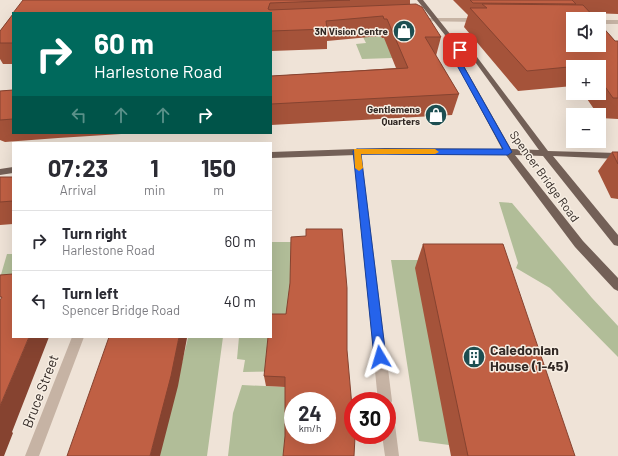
<!DOCTYPE html>
<html lang="en">
<head>
<meta charset="utf-8">
<style>
  body { margin:0; font-family:Barlow,sans-serif; background:#f2f2f3; color:#2b2b33; height:100vh; display:flex; flex-direction:column; font-size:15px; white-space:nowrap }
  * { box-sizing:border-box; margin:0 }
  p { font-size:13px; color:#7c7c81 }
  .icon { flex:none; width:22px; height:22px; fill:none; stroke:currentColor; stroke-width:2; stroke-linecap:round; stroke-linejoin:round }
  .map { position:relative; flex:1; overflow:hidden }
  .drawer { position:absolute; left:12px; top:142px; width:260px; height:196px; display:flex; flex-direction:column; background:#fff; border-radius:0px; box-shadow:0 4px 16px #0002 }
  .drawer>* { flex:none }
  .hud { position:absolute; left:12px; top:12px; width:260px; height:122px; border-radius:0px; box-shadow:0 4px 16px #0002; background:#00695c; color:#fff; overflow:hidden }
  .buttons { position:absolute; left:566px; top:12px; display:grid; gap:8px }
  .buttons a { display:grid; place-items:center; width:40px; height:40px; border-radius:0px; background:#fff; box-shadow:0 4px 16px #0002; font-size:20px }
  .speed { position:absolute; left:284px; top:392px; display:flex; gap:8px; font-size:20px; font-weight:700; text-align:center }
  .speed>* { display:grid; place-content:center; width:52px; height:52px; border-radius:50%; background:#fff; box-shadow:0 4px 16px #0002; line-height:1 }
  .speed small { font-size:10px; font-weight:400 }
  .speed .limit { border:6px solid #d22; background:#fff; color:#111 }
  .pin { position:absolute; display:grid; place-items:center; width:34px; height:34px; color:#fff; margin:-17px; border-radius:8px; box-shadow:0 2px 6px #0006 }
  .me { position:absolute; width:44px; margin:-22px; rotate:353deg; stroke-linejoin:round; filter:drop-shadow(0 0 3px #0008) }
  .turn { display:flex; align-items:center; gap:14px; height:84px; padding:0 16px; font-size:18px }
  .turn .icon { width:52px; height:52px; stroke-width:2.5 }
  .turn b { display:block; font-size:28px; line-height:34px }
  .lanes { display:flex; align-items:center; height:38px; padding:0 16px; background:#0003; justify-content:center; gap:20px; direction:ltr }
  .lanes .off { opacity:.35 }
  .eta { display:flex; justify-content:space-evenly; align-items:center; height:68px; text-align:center }
  .eta b { font-size:24px; font-weight:700; line-height:28px }
  ul { padding:0; list-style:none }
  li { display:flex; align-items:center; gap:12px; height:60px; padding:0 16px; border-top:1px solid #e1e1e2 }
  li div { flex:1 }
  li b { display:block; font-size:15px }
  li em { font-style:normal }
  .map>svg:first-child { display:block }
  .green { fill:#b1bd98 }
  .lines { fill:none; stroke-linecap:round; stroke-linejoin:round }
  .minor { fill:#c6b3a4; fill-rule:evenodd }
  .major { fill:#736057; fill-rule:evenodd }
  .wall { fill:#a5533a }
  .shaded-wall { fill:#864330 }
  .building { fill:#c06044; stroke:#864330; fill-rule:evenodd }
  .route { fill:#2563eb; stroke:#184099 }
  .slow { fill:#f59e0b }
  .labels { text-anchor:middle; dominant-baseline:central; stroke-width:3; stroke-linejoin:round; paint-order:stroke }
  .far-poi-label { font-size:10px; font-weight:bold; fill:#322925; stroke:#f7eee3; text-anchor:end }
  .street-label { font-size:12px; fill:#322925; stroke:#f7eee3 }
  .near-poi-label { font-size:14px; font-weight:bold; fill:#322925; stroke:#f7eee3; text-anchor:start }
  .near-street-label { font-size:14px; fill:#322925; stroke:#f7eee3 }
</style>
</head>
<body>
<div class="map">
<svg width="618" height="456" viewBox="0 0 618 456">
  <rect width="100%" height="100%" fill="#efe3d7"/>
  <!-- green -->
  <path class="green" d="M380,36L382,38H393L392,58L362,59L356,44L366,43L363,37Z
    M499,202L512,203L592,298L618,326V357L550,288L516,268L518,263Z
    M271,242H306L305,371L243,372L245,360L237,359L239,337H271Z
    M7,254H13V318L0,278Z
    M391,260H486L449,445L419,441Z
    M169,337H223L207,456H159L188,338Z
    M242,385L286,387L293,401L285,456H228L233,413Z"/>
  <g class="lines">
    <!-- minor -->
    <path class="minor" d="M417,18H479L482,20L479,22L415,21L414,20Z
      M599,20H618V24H599Z
      M357,148L361,151L392,401L390,406L387,407V401H378L353,151Z
      M72,337H84L39,456H25Z
      M387,410L392,412L394,417L399,456H385L382,435H387Z"/>
    <!-- major -->
    <path class="major" d="M417,0H423L462,49L477,57L548,151L618,153V159L553,156L618,235V246L614,245L543,156L515,155L583,241L618,278V291L614,289L575,247L506,155L385,154L271,158V152L385,148L502,149L454,59L457,50ZM462,54L473,59L539,150L511,149L460,59Z
      M13,167V173L0,175V169Z"/>
  </g>
  <!-- wall -->
  <path class="wall" d="M23,0H410V4L441,37L436,56L459,94L452,115L271,125V76L396,68L384,38H382L380,36L327,41V49L271,51V13Z
    M453,0H618V14L591,13L615,41H618V119L600,118L599,117V115H598L583,93H599V67H573V86L518,91L464,27L468,15Z
    M13,14V64H3L0,59V31Z
    M13,90V133H137L58,138L5,142L0,140V91Z
    M612,152H618V199L611,198L598,171Z
    M0,177H13V224L0,225Z
    M306,229H342L285,436V387L266,386L264,376L286,314L306,236Z
    M423,244L575,456H451L415,268Z"/>
  <!-- shaded-wall -->
  <path class="shaded-wall" d="M29,337H49L12,432L13,433L4,456H0V406Z
    M179,337H187V338L178,386L160,456H150Z"/>
  <!-- building -->
  <path class="building" d="M23,0H350L270,3L268,9L270,10L416,4L422,7L441,37H425L459,94L271,104V76L408,68L387,19H384L383,16L326,21L327,29L271,31V13H13Z
    M470,0H572L576,4L473,3Z
    M482,4L583,5L596,19H573V45H599V23L615,41H618V98H613L599,78V67H591L589,65L527,71L470,8H487Z
    M13,14V43H0V31Z
    M13,90V119L0,120V91Z
    M612,152H618V164Z
    M0,177H13V201L0,202Z
    M306,229H342L347,288V350L353,418V435H355V437L354,456H283L285,436V377L264,376L268,337H271V314H286L290,283L291,237L306,236ZM293,401H327V435H293Z
    M423,244H503L575,456H468Z
    M13,274V337H29L0,406V300L2,297H0V275Z
    M109,337H179L171,376L150,456H67Z"/>
  <!-- route -->
  <path class="route" d="M460,48L463,50L460,60L512,152L508,155L361,154L386,357L384,361L380,362L376,361L374,357L353,151L357,149H503L454,60L457,50Z"/>
  <!-- slow -->
  <path class="slow" d="M354,149H435L439,152L435,154H361L363,168L359,171L355,168Z"/>
  <!-- icons -->
  <defs>
    <g id="shop-disc" transform="scale(1.15)"><circle r="9.5" fill="#1d4e51" stroke="#f7eee3"/><path d="M-5-2.5h2.3a2.7 3.5 0 0 1 5.4 0H5L5.5 6h-11ZM-1.5-2.5h3a1.5 2.3 0 0 0-3 0Z" fill="#fff"/></g>
    <g id="building-disc" transform="scale(1.15)"><circle r="9.5" fill="#1d4e51" stroke="#f7eee3"/><path d="M-4-6H4V6H1V3H-1V6H-4ZM-2.5-4.3h1.7v1.8h-1.7ZM.8-4.3h1.7v1.8H.8ZM-2.5-1h1.7V.8h-1.7ZM.8-1h1.7V.8H.8Z" fill="#fff"/></g>
  </defs>
  <g fill-rule="evenodd">
    <use href="#shop-disc" x="404" y="31"/>
    <use href="#shop-disc" x="436" y="115"/>
    <use href="#building-disc" x="474" y="357"/>
  </g>
  <g class="labels">
    <!-- far-poi labels -->
    <g class="far-poi-label">
      <text x="388" y="31">3N Vision Centre</text>
      <text x="420" y="109">Gentlemens<tspan x="420" dy="12">Quarters</tspan></text>
    </g>
    <!-- street labels -->
    <g class="street-label">
      <text transform="translate(545 176) rotate(54)">Spencer Bridge Road</text>
    </g>
    <!-- near-poi labels -->
    <g class="near-poi-label">
      <text x="490" y="349">Caledonian<tspan x="490" dy="16">House (1-45)</tspan></text>
    </g>
    <!-- near-street labels -->
    <g class="near-street-label">
      <text transform="translate(40 391) rotate(-69)">Bruce Street</text>
    </g>
  </g>
</svg>
<div class="buttons">
<a><svg class="icon" aria-label="sound" viewBox="0 0 24 24"><path d="M4 9h4l5-4v14l-5-4H4zM17 9q2 3 0 6"/></svg></a>
<a>+</a>
<a>−</a>
</div>
<div class="speed"><div>24<small>km/h</small></div><div class="limit">30</div></div>
<div class="pin" style="left:460px;top:50px;background:#d93025"><svg class="icon" aria-label="arrive" viewBox="0 0 24 24"><path d="M6 21V4h12l-3 4 3 4H6"/></svg></div>
<svg class="me" style="left:380px;top:357px" viewBox="-20 -20 40 40"><path d="M0-17L14 15 0 8-14 15z" fill="#2563eb" stroke="#fff" stroke-width="4"/></svg>
<div class="hud">
<div class="turn"><svg class="icon" aria-label="right" viewBox="0 0 24 24"><path d="M7 20v-9h11M14 6l5 5-5 5"/></svg><div><b>60 m</b>Harlestone Road</div></div>
<div class="lanes"><svg class="icon off" aria-label="left" viewBox="0 0 24 24"><path d="M17 20v-9H6M10 6l-5 5 5 5"/></svg><svg class="icon off" aria-label="ahead" viewBox="0 0 24 24"><path d="M12 20V5M6 11l6-6 6 6"/></svg><svg class="icon off" aria-label="ahead" viewBox="0 0 24 24"><path d="M12 20V5M6 11l6-6 6 6"/></svg><svg class="icon" aria-label="right" viewBox="0 0 24 24"><path d="M7 20v-9h11M14 6l5 5-5 5"/></svg></div>
</div>
<section class="drawer">
<div class="eta">
<div><b>07:23</b><p>Arrival</p></div>
<div><b>1</b><p>min</p></div>
<div><b>150</b><p>m</p></div>
</div>
<ul>
<li><svg class="icon" aria-label="right" viewBox="0 0 24 24"><path d="M7 20v-9h11M14 6l5 5-5 5"/></svg><div><b>Turn right</b><p>Harlestone Road</p></div><em>60 m</em></li>
<li><svg class="icon" aria-label="left" viewBox="0 0 24 24"><path d="M17 20v-9H6M10 6l-5 5 5 5"/></svg><div><b>Turn left</b><p>Spencer Bridge Road</p></div><em>40 m</em></li>
</ul>
</section>
</div>
</body>
</html>
